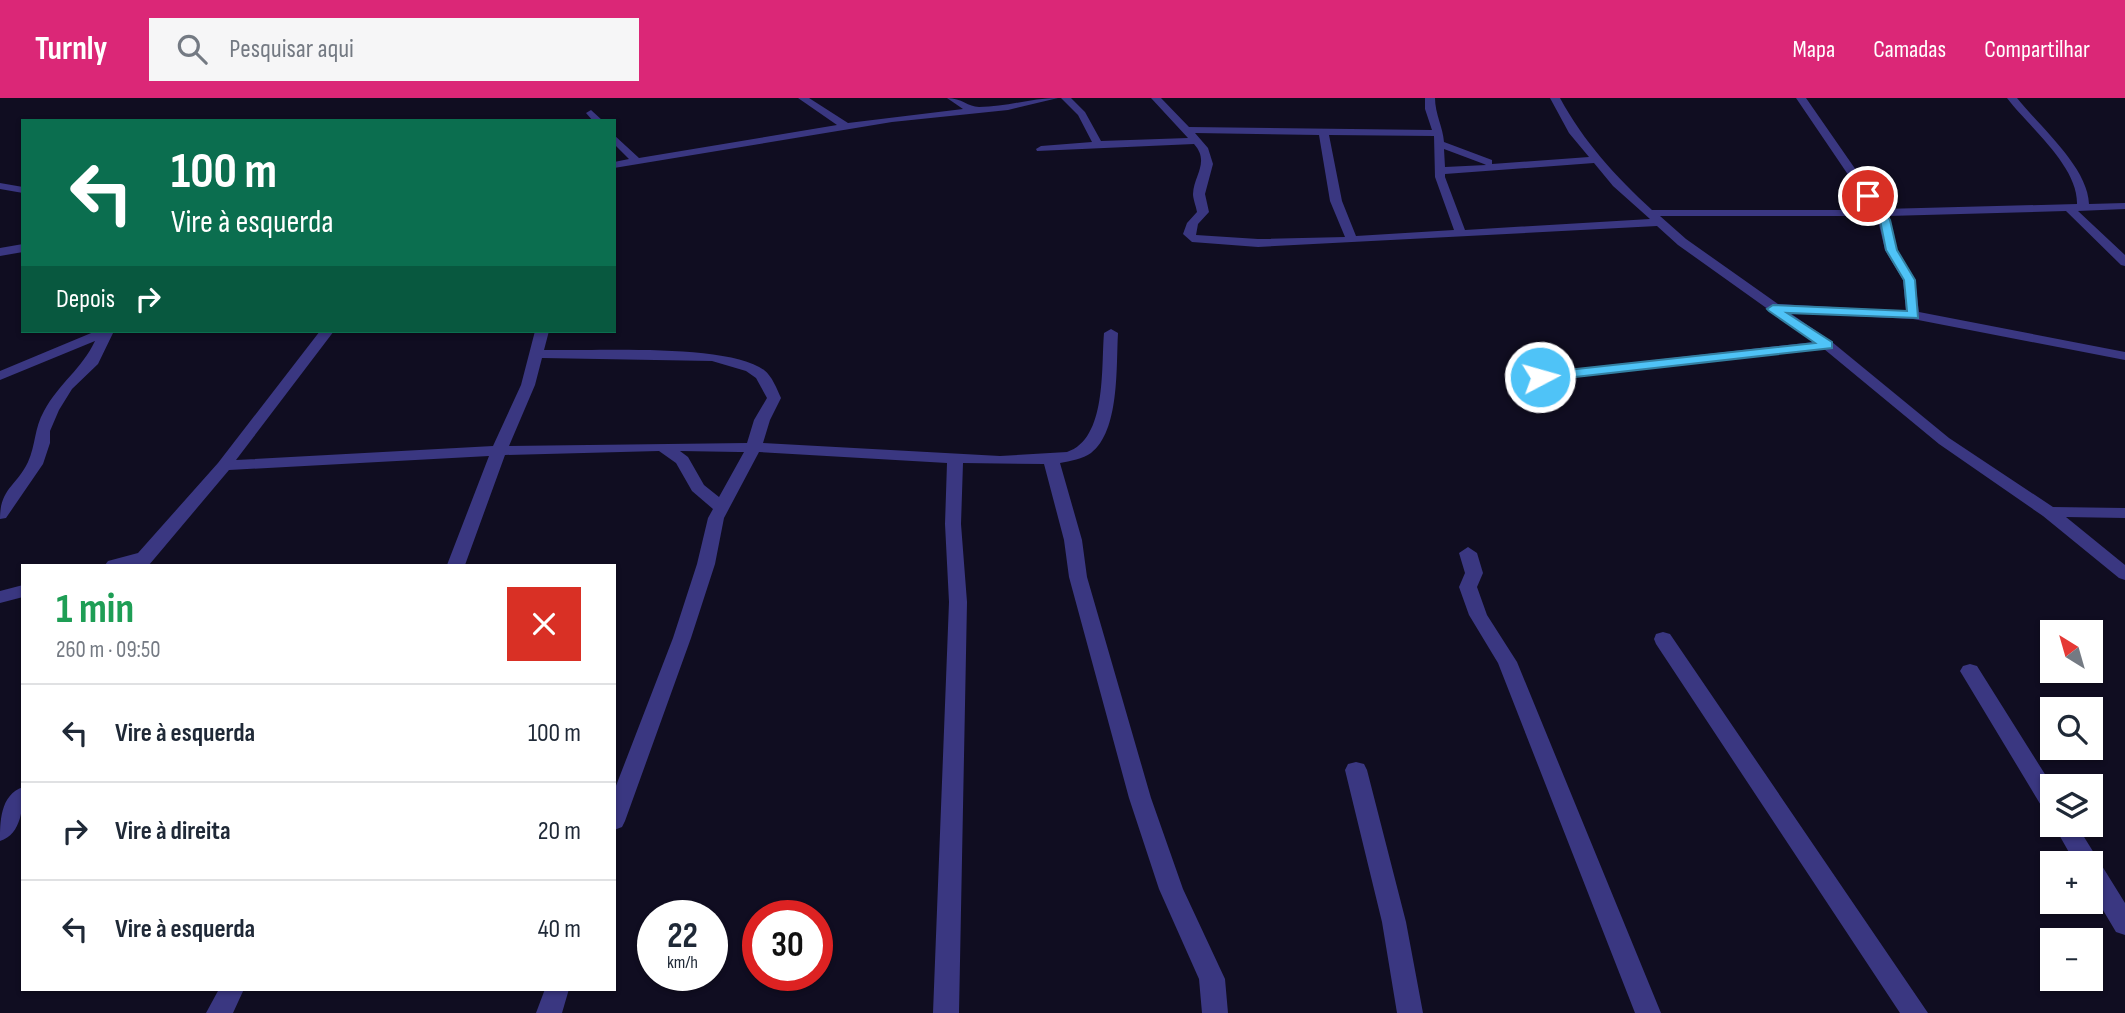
<!DOCTYPE html>
<html lang="pt">
<head>
<meta charset="utf-8">
<style>
  body { margin:0; font-family:"Sofia Sans Condensed",sans-serif; background:#f6f6f7; color:#1f2937; height:100vh; display:flex; flex-direction:column; font-size:26px; white-space:nowrap }
  * { box-sizing:border-box; margin:0 }
  p { font-size:23px; color:#747a83 }
  .icon { flex:none; width:38px; height:38px; fill:none; stroke:currentColor; stroke-width:2; stroke-linecap:round; stroke-linejoin:round }
  .map { position:relative; flex:1; overflow:hidden }
  .panel { position:absolute; left:21px; top:466px; width:595px; height:427px; display:flex; flex-direction:column; background:#fff; border-radius:0px; box-shadow:0 2px 5px #0004 }
  .panel>* { flex:none }
  .banner { position:absolute; left:21px; top:21px; width:595px; height:214px; border-radius:0px; box-shadow:0 2px 5px #0004; background:#0b6e4f; color:#fff; overflow:hidden }
  .needle { width:46px; rotate:323deg }
  .controls { position:absolute; left:2040px; top:522px; display:grid; gap:14px }
  .controls a { display:grid; place-items:center; width:63px; height:63px; border-radius:0px; background:#fff; box-shadow:0 2px 5px #0004; font-size:35px }
  .speed { position:absolute; left:637px; top:802px; display:flex; gap:14px; font-size:35px; font-weight:700; text-align:center }
  .speed>* { display:grid; place-content:center; width:91px; height:91px; border-radius:50%; background:#fff; box-shadow:0 2px 5px #0004; line-height:1 }
  .speed small { font-size:18px; font-weight:400 }
  .speed .limit { border:10px solid #d22; background:#fff; color:#111 }
  .pin { position:absolute; display:grid; place-items:center; width:60px; height:60px; color:#fff; margin:-30px; border:4px solid #fff; border-radius:50%; box-shadow:0 2px 7px #0007 }
  .me { position:absolute; width:77px; margin:-38px; rotate:84deg; stroke-linejoin:round; filter:drop-shadow(0 0 5px #0008) }
  .turn { display:flex; align-items:center; gap:24px; height:147px; padding:0 35px; font-size:32px }
  .turn .icon { width:91px; height:91px; stroke-width:2.5 }
  .turn b { display:block; font-size:49px; line-height:60px }
  .then { display:flex; align-items:center; height:66px; padding:0 35px; background:#0003; gap:14px; font-size:26px }
  .round { display:grid; place-items:center; flex:none; width:74px; height:74px; border-radius:0px; background:#f6f6f7 }
  .overview { display:flex; align-items:center; justify-content:space-between; height:119px; padding:0 35px }
  h1 { font-size:42px; font-weight:700; line-height:52px; color:#1e9e55 }
  ul { padding:0; list-style:none }
  li { display:flex; align-items:center; gap:21px; height:98px; padding:0 35px; border-top:2px solid #e0e1e3 }
  li div { flex:1 }
  li b { display:block; font-size:26px }
  li em { font-style:normal }
  header { display:flex; align-items:center; gap:42px; box-sizing:border-box; height:98px; padding:0 35px; background:#db2777; color:#fff }
  header strong { font-size:33px }
  nav { display:flex; gap:38px; margin-inline-start:auto; font-size:24px }
  .search { width:490px; height:63px; background:#f6f6f7; display:flex; align-items:center; gap:18px; box-sizing:border-box; padding:0 24px; border-radius:0px; color:#747a83; font-size:26px }
  .map>svg:first-child { display:block }
  .lines { fill:none; stroke-linecap:round; stroke-linejoin:round }
  .minor { fill:#3a3781; fill-rule:evenodd }
  .route { fill:#4fc3f7; stroke:#337fa1; stroke-width:2 }
</style>
</head>
<body>
<header>
<strong>Turnly</strong>
<div class="search"><svg class="icon" aria-label="search" viewBox="0 0 24 24"><circle cx="10" cy="10" r="6"/><path d="M15 15l6 6"/></svg>Pesquisar aqui</div>
<nav><a>Mapa</a><a>Camadas</a><a>Compartilhar</a></nav>
</header>
<div class="map">
<svg width="2125" height="915" viewBox="0 0 2125 915">
  <rect width="100%" height="100%" fill="#100d21"/>
  <g class="lines">
    <!-- minor -->
    <path class="minor" d="M798,0H809L848,25L963,11L947,0C962,0 968,9 979,9C1006,9 1031,0 1058,0L1008,12L892,24L614,70V64L629,61L614,46V37L639,60L837,27Z
      M1061,0H1071L1085,14L1101,43L1188,40L1151,0H1161L1189,29L1432,32L1425,11V0H1435C1435,16 1443,29 1444,44L1492,62V66L1589,59L1569,35L1550,0H1560C1584,44 1615,78 1652,112H1872L1796,0H1806L1883,111L2077,106C2078,68 2029,29 2007,0H2017C2039,28 2088,69 2089,106L2125,105V111L2078,113L2125,157V168L2121,167L2066,113L1888,118L1897,152L1915,182L1919,214L2125,254V262L1913,221L1790,215L1832,244L1949,340L2053,409L2125,410V420L2066,419L2125,467V482L2119,480L2043,418L1939,346L1824,251L1535,282L1533,279L1540,275L1814,244L1678,147L1657,128L1258,149L1192,144L1183,136L1187,125L1197,114C1196,108 1193,101 1193,96C1194,77 1210,64 1194,46L1037,53L1036,51L1041,48L1092,44L1078,17ZM1195,35L1319,37L1330,103L1345,139L1258,141L1196,137L1198,126L1209,114L1205,96L1213,66L1208,50ZM1329,37L1434,38L1435,79L1454,132L1356,138L1342,103ZM1444,51L1484,66L1486,67L1445,69ZM1594,65L1613,88L1650,121L1465,132L1445,79V76ZM1660,118H1877L1885,152L1903,182L1906,213L1778,206L1686,141Z
      M591,12L603,23H593L586,15Z
      M0,85L23,89V95L0,91Z
      M23,146V154L0,158V150Z
      M1111,231L1118,235C1116,268 1120,333 1091,355C1083,361 1070,363 1060,365L1082,442L1087,479L1151,700L1183,791L1225,881L1228,915H1202L1199,881L1159,791L1129,700L1069,479L1064,442L1044,366L963,365L961,426L967,504L959,915H933L949,504L945,426L947,365L759,354L724,420L715,466L691,540L625,723L622,729L614,732V693L673,540L697,466L708,420L713,411L692,393L676,365L659,353L505,357L465,467H447L489,358L229,372L149,467H105L108,463L138,455L218,365L320,233H334L236,362L493,348L521,287L535,233H549L544,252C593,253 729,245 764,272C772,278 777,291 781,300L770,322L763,345L1000,358L1067,354C1107,341 1101,270 1104,235ZM542,260L712,263L746,273L756,280L767,300L754,322L747,345L509,348L535,287ZM680,353L739,354H744L719,399L704,387L688,359Z
      M96,233H114L98,266L72,291L59,312L50,333V345L43,366L6,420L0,421C0,390 16,389 28,364C36,346 34,331 44,313C60,284 81,272 95,243L0,282V273Z
      M1468,449L1477,455L1483,475L1477,489L1487,517L1517,564L1661,915H1635L1498,565L1469,517L1459,489L1465,475L1459,455Z
      M23,487V499L0,505V493Z
      M1663,534L1670,536L1928,915H1900L1656,546L1654,541L1656,536Z
      M1970,566L1977,568L2053,689V717L2045,714L1960,573L1963,568Z
      M1356,664L1364,666L1367,672L1406,824L1423,915H1397L1382,824L1345,672L1348,666Z
      M23,689C23,709 22,736 0,743C0,724 0,697 23,689Z
      M2053,726H2076L2125,805V837L2116,834L2091,792V765H2075Z
      M219,891H244L233,915H206Z
      M545,891H569L562,915H536Z"/>
  </g>
  <!-- route -->
  <path class="route" d="M1868,95L1872,96L1890,122L1897,152L1915,182L1918,220L1787,215L1832,244V250L1540,283L1533,279L1540,275L1815,245L1769,213L1767,211L1773,207L1907,213L1904,182L1886,152L1880,122L1863,98Z"/>
</svg>
<div class="controls">
<a><svg class="needle" viewBox="-14 -14 28 28"><path d="M0-13l5 13h-10z" fill="#e53935"/><path d="M0 13l5-13h-10z" fill="#747a83"/></svg></a>
<a><svg class="icon" aria-label="search" viewBox="0 0 24 24"><circle cx="10" cy="10" r="6"/><path d="M15 15l6 6"/></svg></a>
<a><svg class="icon" aria-label="layers" viewBox="0 0 24 24"><path d="M12 4l9 5-9 5-9-5zM3 14l9 5 9-5"/></svg></a>
<a>+</a>
<a>−</a>
</div>
<div class="speed"><div>22<small>km/h</small></div><div class="limit">30</div></div>
<div class="pin" style="left:1868px;top:98px;background:#d93025"><svg class="icon" aria-label="arrive" viewBox="0 0 24 24"><path d="M6 21V4h12l-3 4 3 4H6"/></svg></div>
<svg class="me" style="left:1540px;top:279px" viewBox="-20 -20 40 40"><circle r="17" fill="#4fc3f7" stroke="#fff" stroke-width="3"/><path d="M0-11L8 9 0 5-8 9z" fill="#fff"/></svg>
<div class="banner">
<div class="turn"><svg class="icon" aria-label="left" viewBox="0 0 24 24"><path d="M17 20v-9H6M10 6l-5 5 5 5"/></svg><div><b>100 m</b>Vire à esquerda</div></div>
<div class="then">Depois<svg class="icon" aria-label="right" viewBox="0 0 24 24"><path d="M7 20v-9h11M14 6l5 5-5 5"/></svg></div>
</div>
<section class="panel">
<div class="overview"><div><h1>1 min</h1><p>260 m · 09:50</p></div><a class="round" style="background:#d93025;color:#fff"><svg class="icon" aria-label="close" viewBox="0 0 24 24"><path d="M6 6l12 12M18 6L6 18"/></svg></a></div>
<ul>
<li><svg class="icon" aria-label="left" viewBox="0 0 24 24"><path d="M17 20v-9H6M10 6l-5 5 5 5"/></svg><div><b>Vire à esquerda</b></div><em>100 m</em></li>
<li><svg class="icon" aria-label="right" viewBox="0 0 24 24"><path d="M7 20v-9h11M14 6l5 5-5 5"/></svg><div><b>Vire à direita</b></div><em>20 m</em></li>
<li><svg class="icon" aria-label="left" viewBox="0 0 24 24"><path d="M17 20v-9H6M10 6l-5 5 5 5"/></svg><div><b>Vire à esquerda</b></div><em>40 m</em></li>
</ul>
</section>
</div>
</body>
</html>
